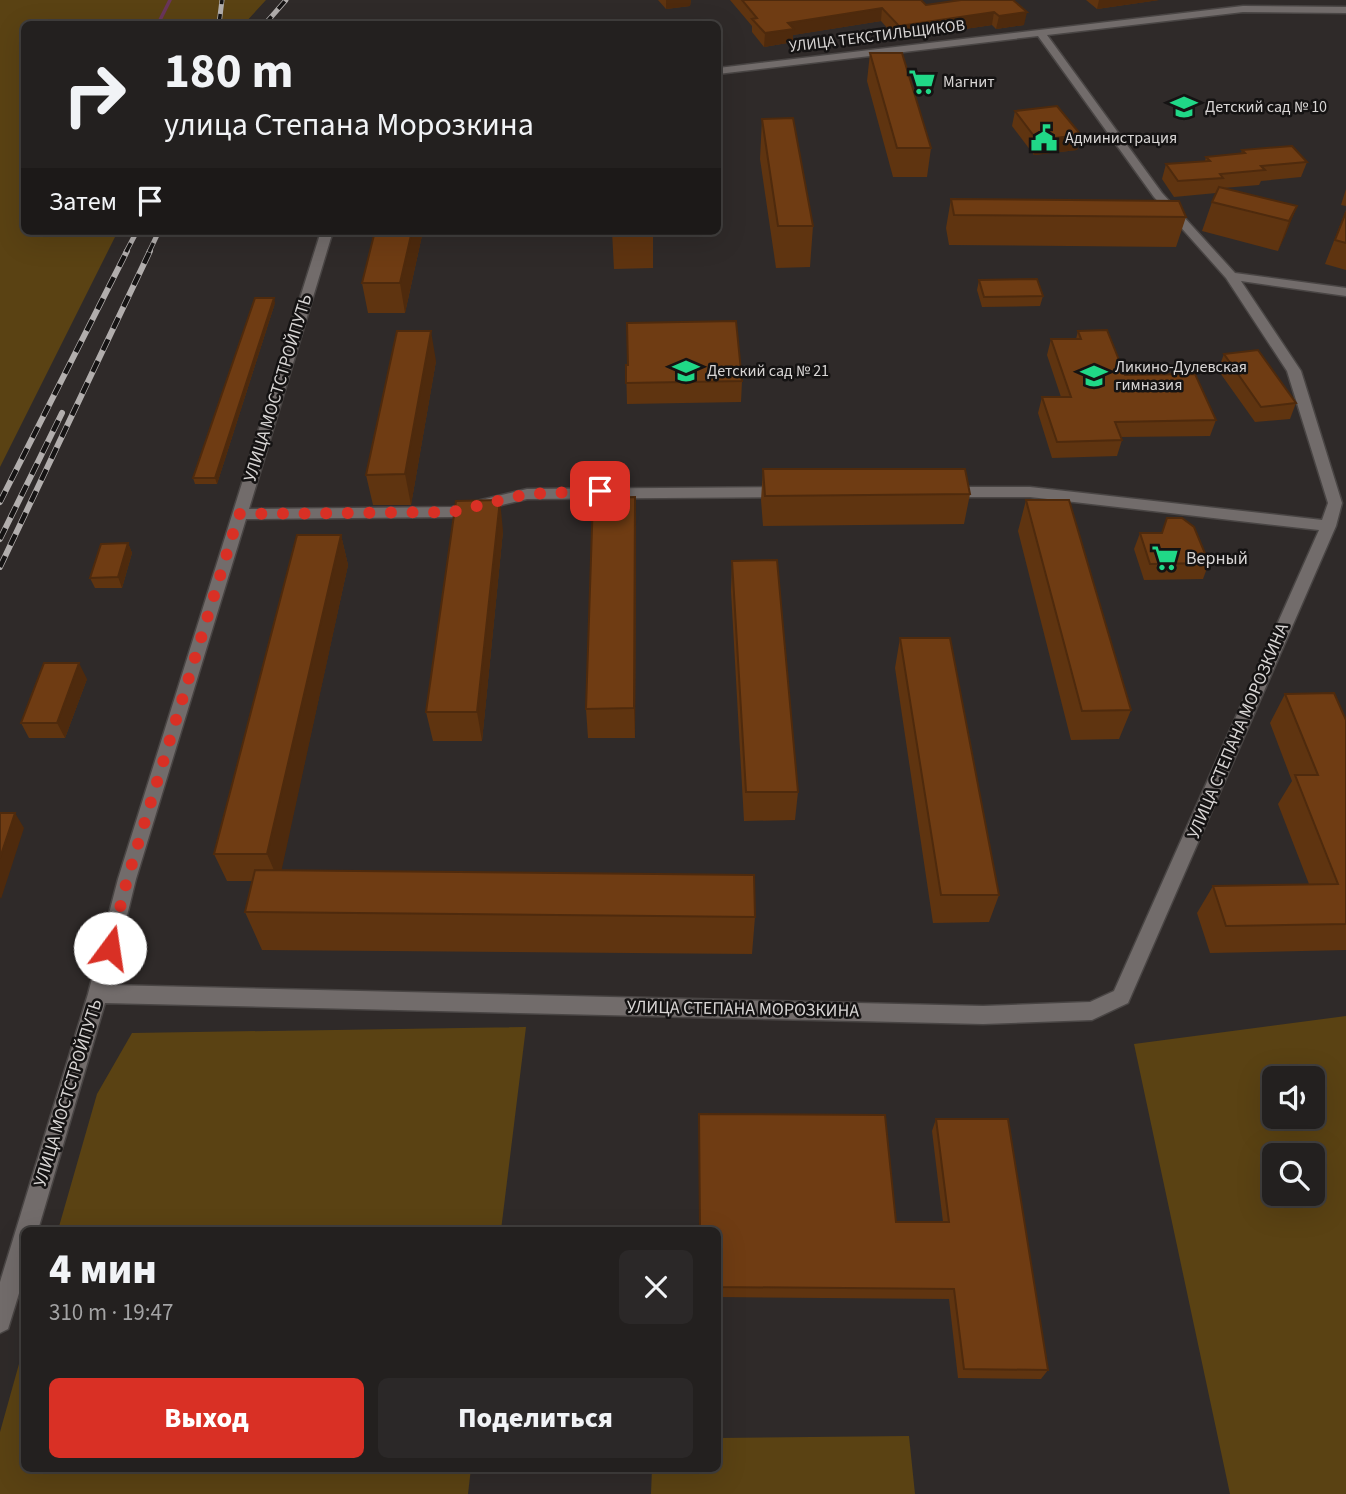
<!DOCTYPE html>
<html lang="ru">
<head>
<meta charset="utf-8">
<style>
  body { margin:0; font-family:"Source Sans 3",sans-serif; background:#2b2828; color:#f1f3f6; height:100vh; display:flex; flex-direction:column; font-size:26px; white-space:nowrap }
  * { box-sizing:border-box; margin:0 }
  p { font-size:23px; color:#a3a3a4 }
  .icon { flex:none; width:38px; height:38px; fill:none; stroke:currentColor; stroke-width:2; stroke-linecap:round; stroke-linejoin:round }
  .map { position:relative; flex:1; overflow:hidden }
  .panel { position:absolute; left:21px; top:1227px; width:700px; height:245px; display:flex; flex-direction:column; background:#23201f; border-radius:10px; box-shadow:0 7px 28px #0002,0 0 0 2px #403e3d }
  .panel>* { flex:none }
  .top-card { position:absolute; left:21px; top:21px; width:700px; height:214px; border-radius:10px; box-shadow:0 7px 28px #0002,0 0 0 2px #403e3d; background:#23201f; color:#f1f3f6; overflow:hidden }
  .controls { position:absolute; left:1262px; top:1066px; display:grid; gap:14px }
  .controls a { display:grid; place-items:center; width:63px; height:63px; border-radius:10px; background:#23201f; box-shadow:0 7px 28px #0002,0 0 0 2px #403e3d; font-size:35px }
  .pin { position:absolute; display:grid; place-items:center; width:60px; height:60px; color:#fff; margin:-30px; border-radius:14px; box-shadow:0 4px 10px #0006 }
  .me { position:absolute; width:77px; margin:-38px; rotate:14deg; stroke-linejoin:round; filter:drop-shadow(0 0 5px #0008) }
  .turn { display:flex; align-items:center; gap:24px; height:147px; padding:0 28px; font-size:32px }
  .turn .icon { width:91px; height:91px; stroke-width:2.5 }
  .turn b { display:block; font-size:49px; line-height:60px }
  .then { display:flex; align-items:center; height:66px; padding:0 28px; background:#0003; gap:14px; font-size:26px }
  .round { display:grid; place-items:center; flex:none; width:74px; height:74px; border-radius:10px; background:#2b2828 }
  .overview { display:flex; align-items:center; justify-content:space-between; height:119px; padding:0 28px }
  h1 { font-size:42px; font-weight:800; line-height:52px }
  .primary-button { display:flex; gap:14px; margin-top:auto; padding:14px 28px }
  .primary-button a { flex:1; height:80px; border-radius:10px; background:#d93025; color:#fff; font-size:28px; font-weight:800; line-height:80px; text-align:center }
  .primary-button a+a { background:#2b2828; color:#f1f3f6 }
  .map>svg:first-child { display:block }
  .green { fill:#5a4213; fill-rule:evenodd }
  .lines { fill:none; stroke-linecap:round; stroke-linejoin:round }
  .stream { stroke:#69355a; stroke-width:3.5 }
  .minor-casing { stroke:#494544; stroke-width:3 }
  .minor { fill:#726c6b; fill-rule:evenodd }
  .rail-far1-casing { stroke:#b2aead; stroke-width:5 }
  .rail-casing { stroke:#b2aead; stroke-width:6 }
  .rail-far1 { stroke:#151313; stroke-width:3.5; stroke-dasharray:10; stroke-linecap:butt }
  .rail { stroke:#151313; stroke-width:4.5; stroke-dasharray:12; stroke-linecap:butt }
  .wall { fill:#5f3410 }
  .shaded-wall { fill:#4e2a0d }
  .building { fill:#6f3c13; stroke:#4e2a0d; stroke-width:2 }
  .route { stroke:#d93025; stroke-width:12; stroke-dasharray:0 21.6 }
  .labels { text-anchor:middle; dominant-baseline:central; stroke-width:5; stroke-linejoin:round; paint-order:stroke }
  .far-street-label { font-size:16px; fill:#d8d5d4; stroke:#151313 }
  .far-poi-label { font-size:16px; fill:#d8d5d4; stroke:#151313; text-anchor:start }
  .street-label { font-size:18px; fill:#d8d5d4; stroke:#151313 }
  .poi-label { font-size:18px; fill:#d8d5d4; stroke:#151313; text-anchor:start }
</style>
</head>
<body>
<div class="map">
<svg width="1346" height="1494" viewBox="0 0 1346 1494">
  <rect width="100%" height="100%" fill="#2f2a29"/>
  <!-- green -->
  <path class="green" d="M0,0H266L244,24H24V231H118L0,467Z
    M1346,1016V1494H1230L1134,1044ZM1274,1078H1312V1116H1274ZM1312,1155V1194H1274V1155Z
    M526,1027L501,1230H58L97,1094L132,1033Z
    M24,1346V1468H471L468,1494H0V1432Z
    M909,1436L915,1494H651L652,1468H718V1438Z"/>
  <g class="lines">
    <!-- stream -->
    <path class="stream" d="M158,24L170,0"/>
    <!-- minor casing -->
    <g class="minor-casing">
      <path id="minor" d="M1243,6L1346,7V13L1243,12L1047,35L1162,193L1235,273L1346,288V296L1241,281L1301,371L1342,503L1336,526L1128,1003L1092,1020L983,1024L105,1003L38,1230H24V1277L8,1329L0,1333V1282L88,994L118,879L321,231H333L249,509L452,507L527,489L784,487L791,492L784,497L527,499L452,517L246,519L136,879L110,985L983,1006L1090,1002L1114,991L1319,530L1030,497H948L941,492L948,487H1030L1322,520L1328,503L1287,371L1226,278L1154,197L1038,36L718,74V68Z"/>
    </g>
    <!-- minor -->
    <use href="#minor" class="minor"/>
    <!-- rail-far1 casing -->
    <g class="rail-far1-casing">
      <path id="rail-far1" d="M219,24L222,0
        M265,24L286,0
        M126,252L137,231
        M149,252L159,231"/>
    </g>
    <!-- rail casing -->
    <g class="rail-casing">
      <path id="rail" d="M0,502L127,251
        M0,539L62,413
        M0,567L150,251"/>
    </g>
    <!-- rail-far1 -->
    <use href="#rail-far1" class="rail-far1"/>
    <!-- rail -->
    <use href="#rail" class="rail"/>
  </g>
  <!-- wall -->
  <path class="wall" d="M658,0H691L690,6L666,9Z
    M730,0H921L926,5L960,0L1024,25L996,29L992,25L897,39L881,21L793,35V42L764,47L752,32V26Z
    M1086,0H1159L1097,9Z
    M870,53L931,148L927,177H893L867,81Z
    M1015,111L1081,135L1077,150L1034,155L1012,126Z
    M762,119L813,226L810,267L776,268L760,159Z
    M1242,150L1307,162L1301,177L1261,181L1259,185L1223,188L1297,206L1278,251L1202,231L1212,202L1216,193L1174,197L1162,179L1166,164L1205,161L1206,157L1241,154Z
    M1346,189V206L1341,205Z
    M951,199L1186,217L1176,247L949,245L946,228Z
    M1346,210V270L1325,264Z
    M423,231L405,313H368L362,283Z
    M612,231H653V268L614,269Z
    M979,280L1043,296L1040,306L982,307L977,290Z
    M275,303L217,484H195L193,478Z
    M1078,331L1125,375L1216,420L1210,436L1121,437L1122,440L1117,456L1052,458L1038,413L1042,397H1061L1047,355L1051,339H1076Z
    M1224,354L1296,403L1290,419L1255,422L1218,370Z
    M436,361L411,505H373L366,475Z
    M626,365L742,381L741,402L627,404Z
    M763,469L970,494L964,524L763,526L761,500Z
    M1026,500L1131,710L1119,739L1071,740L1018,531Z
    M636,528L635,738H588L586,709Z
    M503,531L482,741H433L426,712Z
    M1140,533L1209,563L1203,579L1144,580L1134,549Z
    M341,535L348,565L281,870L755,917L752,954L262,950L245,912L252,881H227L214,854Z
    M128,543L132,553L122,588H95L90,578Z
    M732,561L798,792L795,820L744,821L731,591Z
    M900,638L999,895L989,922L933,923L895,668Z
    M87,679L65,738H29L21,723Z
    M1285,694L1346,720V950L1210,953L1197,913L1213,886L1309,884L1278,804L1292,781L1270,723Z
    M699,1114L896,1222H943L932,1131L936,1119L1048,1370L1041,1379L958,1378L949,1299L718,1297V1230H700Z"/>
  <!-- shaded-wall -->
  <path class="shaded-wall" d="M666,0H691L690,6L666,9Z
    M1099,0H1159L1097,9Z
    M882,8L881,21L793,35V42L764,47L765,33L788,23Z
    M994,12L992,25L897,39L899,26Z
    M1027,12L1024,25L996,29L999,16Z
    M1081,135L1077,150L1034,155L1037,140Z
    M1297,206L1285,236L1278,251L1289,221Z
    M412,231H423L405,313L400,283Z
    M274,298L275,303L217,484L215,478Z
    M431,331L436,361L411,505L405,474Z
    M635,497L636,528L635,738L634,708Z
    M500,500L503,531L482,741L477,712Z
    M341,535L348,565L279,882L267,854Z
    M128,543L132,553L122,588L118,577Z
    M79,663L87,679L65,738L57,723Z
    M15,813L24,828L1,899L0,897V858Z"/>
  <!-- building -->
  <path class="building" d="M742,0H921L926,5L961,0H1013L1027,12L999,16L994,12L899,26L882,8L788,23L794,29L765,33L752,19L757,18Z
    M870,53H902L931,148H897Z
    M1057,106L1081,135L1037,140L1015,111Z
    M793,118L813,226H778L762,119Z
    M1292,146L1307,162L1261,166L1265,170L1220,174L1223,178L1178,181L1166,164L1210,161L1206,157L1245,153L1242,150Z
    M1219,187L1297,206L1289,221L1212,202Z
    M951,199L1179,201L1186,217L954,215Z
    M1346,212V243L1335,240Z
    M375,231H412L400,283H362Z
    M1037,279L1043,296L984,297L979,280Z
    M255,298H274L215,478H193Z
    M736,321L742,381L626,383V365H628L627,323Z
    M1107,330L1125,375L1195,374L1216,420L1115,422L1122,440L1057,442L1042,397H1071L1051,339H1081L1078,331Z
    M397,331H431L405,474L366,475Z
    M1258,350L1296,403L1261,407L1224,354Z
    M763,469H965L970,494L765,496Z
    M635,497L634,708L586,709L593,498Z
    M500,500L477,712H426L456,501Z
    M1026,500H1069L1131,710L1082,711Z
    M1167,518H1182L1194,527L1209,563L1150,564L1140,533H1162Z
    M297,535H341L267,854H214Z
    M128,543L118,577L90,578L101,544Z
    M777,560L798,792H746L732,561Z
    M900,638H950L999,895H941Z
    M44,663H79L57,723H21Z
    M1334,693L1346,720V924L1226,926L1213,886L1338,884L1295,775H1318L1285,694Z
    M0,813H15L0,858Z
    M255,870L754,875L755,917L245,912Z
    M699,1114L885,1115L896,1222H949L936,1119H1008L1048,1370L964,1369L954,1289L718,1287V1230H700Z"/>
  <g class="lines">
    <!-- route -->
    <path class="route" d="M110,948L127,880L239,514L452,512L527,494L600,491"/>
  </g>
  <!-- icons -->
  <defs>
    <g id="supermarket-bare" transform="scale(2.1)"><path d="M-6-5.5h2.5l.6 2H6L4.5 2H-2.5L-4.4-4H-6ZM-1.5 3.2a1.3 1.3 0 1 0 .1 0ZM3 3.2a1.3 1.3 0 1 0 .1 0Z" fill="#20d887" stroke="#151313" stroke-width="2.5" paint-order="stroke"/></g>
    <g id="school-bare" transform="scale(2.1)"><path d="M0-5L7-2L0 1L-7-2ZM-4 1L0 2.5L4 1V4Q0 6-4 4Z" fill="#20d887" stroke="#151313" stroke-width="2.5" paint-order="stroke"/></g>
    <g id="civic-bare" transform="scale(2.1)"><path d="M-.6-6.5H3V-4.5H.6V-3L4-1V1h2V6H-6V1h2V-1L-.6-3ZM-1.2 2.5V6h2.4V2.5Z" fill="#20d887" stroke="#151313" stroke-width="2.5" paint-order="stroke"/></g>
  </defs>
  <g fill-rule="evenodd">
    <use href="#supermarket-bare" x="922" y="82"/>
    <use href="#school-bare" x="1184" y="107"/>
    <use href="#civic-bare" x="1044" y="138"/>
    <use href="#school-bare" x="686" y="371"/>
    <use href="#school-bare" x="1094" y="376"/>
    <use href="#supermarket-bare" x="1165" y="558"/>
  </g>
  <g class="labels">
    <!-- far-street labels -->
    <g class="far-street-label">
      <text transform="translate(877 36) rotate(-7)">УЛИЦА ТЕКСТИЛЬЩИКОВ</text>
    </g>
    <!-- far-poi labels -->
    <g class="far-poi-label">
      <text x="943" y="82">Магнит</text>
      <text x="1205" y="107">Детский сад № 10</text>
      <text x="1065" y="138">Администрация</text>
      <text x="1115" y="367">Ликино-Дулевская<tspan x="1115" dy="18">гимназия</tspan></text>
      <text x="707" y="371">Детский сад № 21</text>
    </g>
    <!-- street labels -->
    <g class="street-label">
      <text transform="translate(278 388) rotate(-73)">УЛИЦА МОСТСТРОЙПУТЬ</text>
      <text transform="translate(1238 731) rotate(-67)">УЛИЦА СТЕПАНА МОРОЗКИНА</text>
      <text transform="translate(743 1009) rotate(1)">УЛИЦА СТЕПАНА МОРОЗКИНА</text>
      <text transform="translate(68 1093) rotate(-73)">УЛИЦА МОСТСТРОЙПУТЬ</text>
    </g>
    <!-- poi labels -->
    <g class="poi-label">
      <text x="1186" y="558">Верный</text>
    </g>
  </g>
</svg>
<div class="controls">
<a><svg class="icon" aria-label="sound" viewBox="0 0 24 24"><path d="M4 9h4l5-4v14l-5-4H4zM17 9q2 3 0 6"/></svg></a>
<a><svg class="icon" aria-label="search" viewBox="0 0 24 24"><circle cx="10" cy="10" r="6"/><path d="M15 15l6 6"/></svg></a>
</div>
<div class="pin" style="left:600px;top:491px;background:#d93025"><svg class="icon" aria-label="arrive" viewBox="0 0 24 24"><path d="M6 21V4h12l-3 4 3 4H6"/></svg></div>
<svg class="me" style="left:110px;top:948px" viewBox="-20 -20 40 40"><circle r="19" fill="#fff"/><path d="M0-13L10 11 0 6-10 11z" fill="#d93025"/></svg>
<div class="top-card">
<div class="turn"><svg class="icon" aria-label="right" viewBox="0 0 24 24"><path d="M7 20v-9h11M14 6l5 5-5 5"/></svg><div><b>180 m</b>улица Степана Морозкина</div></div>
<div class="then">Затем<svg class="icon" aria-label="arrive" viewBox="0 0 24 24"><path d="M6 21V4h12l-3 4 3 4H6"/></svg></div>
</div>
<section class="panel">
<div class="overview"><div><h1>4 мин</h1><p>310 m · 19:47</p></div><a class="round"><svg class="icon" aria-label="close" viewBox="0 0 24 24"><path d="M6 6l12 12M18 6L6 18"/></svg></a></div>
<div class="primary-button"><a>Выход</a><a>Поделиться</a></div>
</section>
</div>
</body>
</html>
